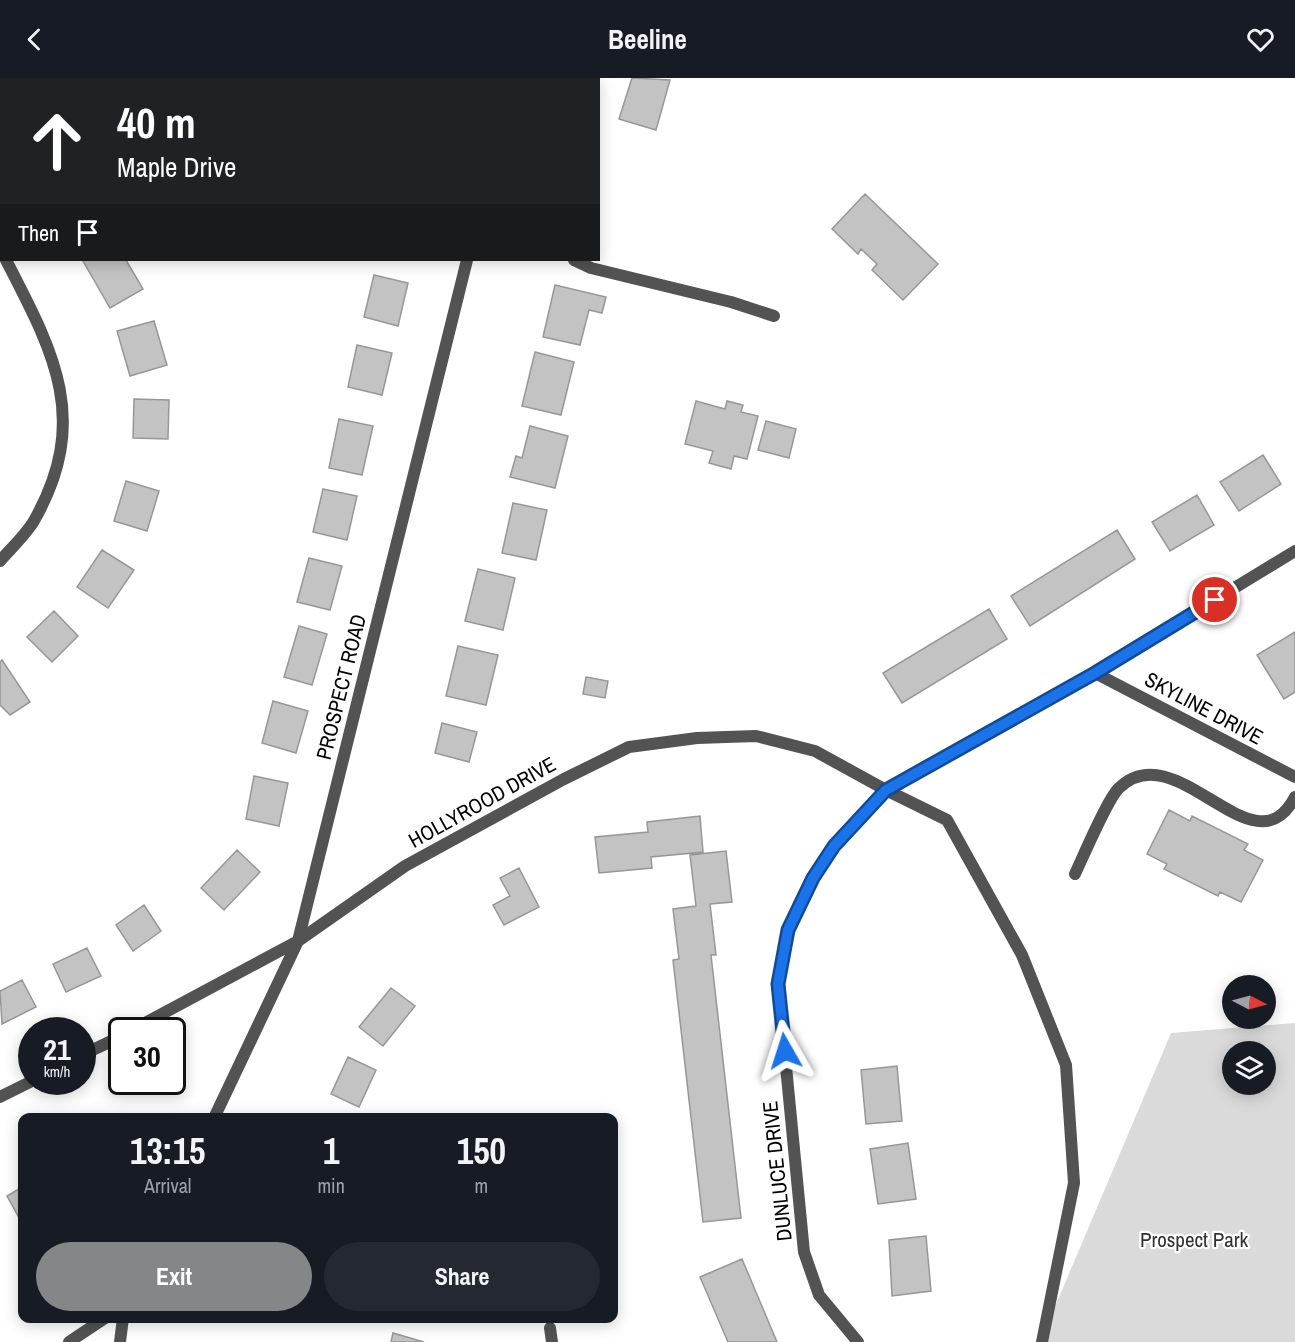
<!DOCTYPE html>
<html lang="en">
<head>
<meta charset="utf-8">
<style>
  body { margin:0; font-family:"Archivo Narrow",sans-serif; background:#242831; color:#f1f3f6; height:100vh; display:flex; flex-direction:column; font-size:22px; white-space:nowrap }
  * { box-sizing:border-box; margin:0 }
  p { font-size:20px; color:#9ea1a6 }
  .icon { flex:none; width:33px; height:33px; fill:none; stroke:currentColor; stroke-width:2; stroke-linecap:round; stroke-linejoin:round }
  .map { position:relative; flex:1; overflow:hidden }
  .sheet { position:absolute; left:18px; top:1035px; width:600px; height:210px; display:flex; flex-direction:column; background:#171b24; border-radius:12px; box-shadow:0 3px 15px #0003 }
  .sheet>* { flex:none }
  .banner { position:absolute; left:0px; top:0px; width:600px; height:183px; box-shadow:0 3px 15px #0003; background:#202124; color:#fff; overflow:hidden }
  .needle { width:39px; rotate:96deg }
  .tools { position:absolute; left:1222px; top:897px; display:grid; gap:12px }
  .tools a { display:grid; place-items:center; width:54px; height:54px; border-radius:50%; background:#171b24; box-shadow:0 3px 15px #0003; font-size:30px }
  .speed { position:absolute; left:18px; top:939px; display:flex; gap:12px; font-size:30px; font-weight:700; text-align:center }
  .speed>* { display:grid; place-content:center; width:78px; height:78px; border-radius:50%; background:#171b24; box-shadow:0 3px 15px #0003; line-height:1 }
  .speed small { font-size:15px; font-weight:400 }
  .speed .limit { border:3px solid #111; border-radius:9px; background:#fff; color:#111 }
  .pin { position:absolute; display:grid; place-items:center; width:51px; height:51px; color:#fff; margin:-26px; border:3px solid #fff; border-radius:50%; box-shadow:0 2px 6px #0007 }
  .me { position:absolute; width:66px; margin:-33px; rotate:354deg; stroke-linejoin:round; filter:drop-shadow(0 0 4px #0008) }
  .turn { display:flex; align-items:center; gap:21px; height:126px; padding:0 18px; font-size:27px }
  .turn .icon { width:78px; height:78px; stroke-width:2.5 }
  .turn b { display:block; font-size:42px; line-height:51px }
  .then { display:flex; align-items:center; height:57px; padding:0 18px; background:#0003; gap:12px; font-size:22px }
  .eta { display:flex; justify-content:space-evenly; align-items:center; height:102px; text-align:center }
  .eta b { font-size:36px; font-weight:700; line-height:42px }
  .action { display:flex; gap:12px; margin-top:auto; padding:12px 18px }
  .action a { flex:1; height:69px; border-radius:36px; background:#858687; color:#fff; font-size:24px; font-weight:700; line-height:69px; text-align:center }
  .action a+a { background:#242831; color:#f1f3f6 }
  header { display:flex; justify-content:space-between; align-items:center; height:78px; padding:0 18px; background:#171b24; font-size:27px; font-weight:700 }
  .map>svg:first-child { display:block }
  .green { fill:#dadada; fill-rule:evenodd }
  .building { fill:#c3c3c3; stroke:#979797; stroke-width:1.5 }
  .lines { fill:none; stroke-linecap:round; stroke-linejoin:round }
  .service { stroke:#535353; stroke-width:12 }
  .minor { stroke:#535353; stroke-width:12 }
  .tertiary { stroke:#535353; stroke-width:12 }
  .route-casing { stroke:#114b97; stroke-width:15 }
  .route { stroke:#1a73e8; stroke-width:10 }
  .labels { text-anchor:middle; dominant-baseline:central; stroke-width:4.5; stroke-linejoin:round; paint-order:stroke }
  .street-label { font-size:21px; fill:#000; stroke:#fff }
  .park-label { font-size:21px; fill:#313131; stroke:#fff }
</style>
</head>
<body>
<header><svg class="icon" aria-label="back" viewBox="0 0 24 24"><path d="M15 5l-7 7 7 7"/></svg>Beeline<svg class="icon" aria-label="heart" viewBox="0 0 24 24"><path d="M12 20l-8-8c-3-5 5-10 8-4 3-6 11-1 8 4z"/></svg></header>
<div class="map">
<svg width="1295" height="1264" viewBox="0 0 1295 1264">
  <rect width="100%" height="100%" fill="#fff"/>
  <!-- green -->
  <path class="green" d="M1295,945V1264H1040L1171,955ZM1233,974H1266V1006H1233Z"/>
  <!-- building -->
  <path class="building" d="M632,0L670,2L656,52L619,41Z
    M865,116L938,186L903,222L872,192L877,186L861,171L858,176L832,151Z
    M85,182H126L143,211L110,230L83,183Z
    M374,197L408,205L398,248L364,239Z
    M555,207L606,219L602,235L589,232L580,267L543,259Z
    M154,243L167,287L130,298L117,253Z
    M357,267L392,275L382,317L348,309Z
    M535,274L574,284L561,337L522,328Z
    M134,321L169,322L168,361L133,360Z
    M696,323L725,331L727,323L743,327L741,334L758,338L747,381L734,378L731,391L709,385L713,373L685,366Z
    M339,341L373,348L362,397L329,390Z
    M766,343L796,351L789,380L758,372Z
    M530,348L568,358L555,410L510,399L516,378L522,380Z
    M1263,377L1281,406L1239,433L1220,404Z
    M126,403L159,413L147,453L114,443Z
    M323,411L357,418L347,462L313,454Z
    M1197,417L1214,447L1170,473L1152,444Z
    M513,425L547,432L536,482L502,475Z
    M1117,452L1135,481L1030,548L1011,518Z
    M102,472L134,492L108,530L77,509Z
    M309,480L342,488L330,532L297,524Z
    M478,491L515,500L503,552L465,543Z
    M989,531L1007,561L902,625L883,595Z
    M54,533L78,558L52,584L27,559Z
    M299,548L327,556L312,607L284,599Z
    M1295,554V614L1284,621L1257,577Z
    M458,568L498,577L486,627L446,618Z
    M2,582L30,624L10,637L0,627V584Z
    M586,599L608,603L605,620L583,616Z
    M273,623L308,633L296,675L262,665Z
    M442,645L477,654L469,684L435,675Z
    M254,698L288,705L279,748L246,741Z
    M1169,732L1190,743L1192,738L1248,766L1244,772L1263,782L1241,824L1220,814L1218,818L1164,791L1167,786L1147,776Z
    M700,738L703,774L651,779L652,790L599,795L595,759L648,754L647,744Z
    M237,772L260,794L224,832L201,810Z
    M726,773L732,824L710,826L716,877H711L741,1140L703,1144L673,882L679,881L673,831L696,828L690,777Z
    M519,790L539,829L504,847L493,827L510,818L500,800Z
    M144,827L161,853L133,873L116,847Z
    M87,870L101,898L66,914L53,886Z
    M22,902L36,929L2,946L0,913Z
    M391,910L415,928L383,968L359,949Z
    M348,979L376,992L359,1029L331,1016Z
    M897,988L902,1043L866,1046L861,992Z
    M908,1065L916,1121L878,1126L870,1071Z
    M22,1109V1145L7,1118Z
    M926,1158L931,1213L892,1218L889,1162Z
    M742,1181L777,1264H728L700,1199Z
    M393,1255L424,1264H391Z"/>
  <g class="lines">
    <!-- service -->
    <path class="service" d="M574,182L591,190L731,224L774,238
      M886,712L947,742L1022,877L1066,987L1074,1105L1042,1264
      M1075,796C1083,779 1108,720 1119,710C1177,654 1254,798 1295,719"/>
    <!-- minor -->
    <path class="minor" d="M0,169L2,172
      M0,483C11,470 27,456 35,441C91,341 53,273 6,182
      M1095,595L1295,699
      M214,1040L298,863L405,788L564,701L629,669L697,660L756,658L815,673L886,712
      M550,1250L552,1264
      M69,1264L105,1240
      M120,1264L123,1240
      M858,1264L819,1217L804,1174L778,906L788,852L813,800L834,768L886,712L1095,595L1295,473"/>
    <!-- tertiary -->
    <path class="tertiary" d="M512,2V0
      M132,952L298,863L467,182
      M82,977L122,958
      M0,1019L32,1003"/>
  </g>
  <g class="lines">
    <!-- route casing -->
    <g class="route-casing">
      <path id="route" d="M785,973L778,906L788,852L813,800L834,768L886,712L1095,595L1215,522"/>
    </g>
    <!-- route -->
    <use href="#route" class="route"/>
  </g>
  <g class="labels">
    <!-- street labels -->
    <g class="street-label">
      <text transform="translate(341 609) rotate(-76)">PROSPECT ROAD</text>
      <text transform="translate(1204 630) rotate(28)">SKYLINE DRIVE</text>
      <text transform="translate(482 724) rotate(-29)">HOLLYROOD DRIVE</text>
      <text transform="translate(777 1093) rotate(-96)">DUNLUCE DRIVE</text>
    </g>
    <!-- park labels -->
    <g class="park-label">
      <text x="1194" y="1161">Prospect Park</text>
    </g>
  </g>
</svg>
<div class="tools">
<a><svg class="needle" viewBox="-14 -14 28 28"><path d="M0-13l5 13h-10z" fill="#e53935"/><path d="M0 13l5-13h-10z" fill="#9ea1a6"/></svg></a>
<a><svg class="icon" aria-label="layers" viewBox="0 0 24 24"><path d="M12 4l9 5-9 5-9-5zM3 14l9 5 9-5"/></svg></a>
</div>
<div class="speed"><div>21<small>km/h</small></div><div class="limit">30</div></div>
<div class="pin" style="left:1215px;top:522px;background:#d93025"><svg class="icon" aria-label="arrive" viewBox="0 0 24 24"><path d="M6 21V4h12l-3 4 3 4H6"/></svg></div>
<svg class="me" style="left:785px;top:973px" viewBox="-20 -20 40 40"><path d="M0-17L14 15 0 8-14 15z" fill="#1a73e8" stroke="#fff" stroke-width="4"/></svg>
<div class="banner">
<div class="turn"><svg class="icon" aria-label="ahead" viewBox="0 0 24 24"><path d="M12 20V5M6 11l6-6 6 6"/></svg><div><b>40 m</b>Maple Drive</div></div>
<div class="then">Then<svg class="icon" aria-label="arrive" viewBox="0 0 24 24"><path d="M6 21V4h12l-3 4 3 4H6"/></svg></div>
</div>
<section class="sheet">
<div class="eta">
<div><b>13:15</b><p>Arrival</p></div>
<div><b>1</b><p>min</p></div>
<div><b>150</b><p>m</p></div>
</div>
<div class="action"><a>Exit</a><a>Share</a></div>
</section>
</div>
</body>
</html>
